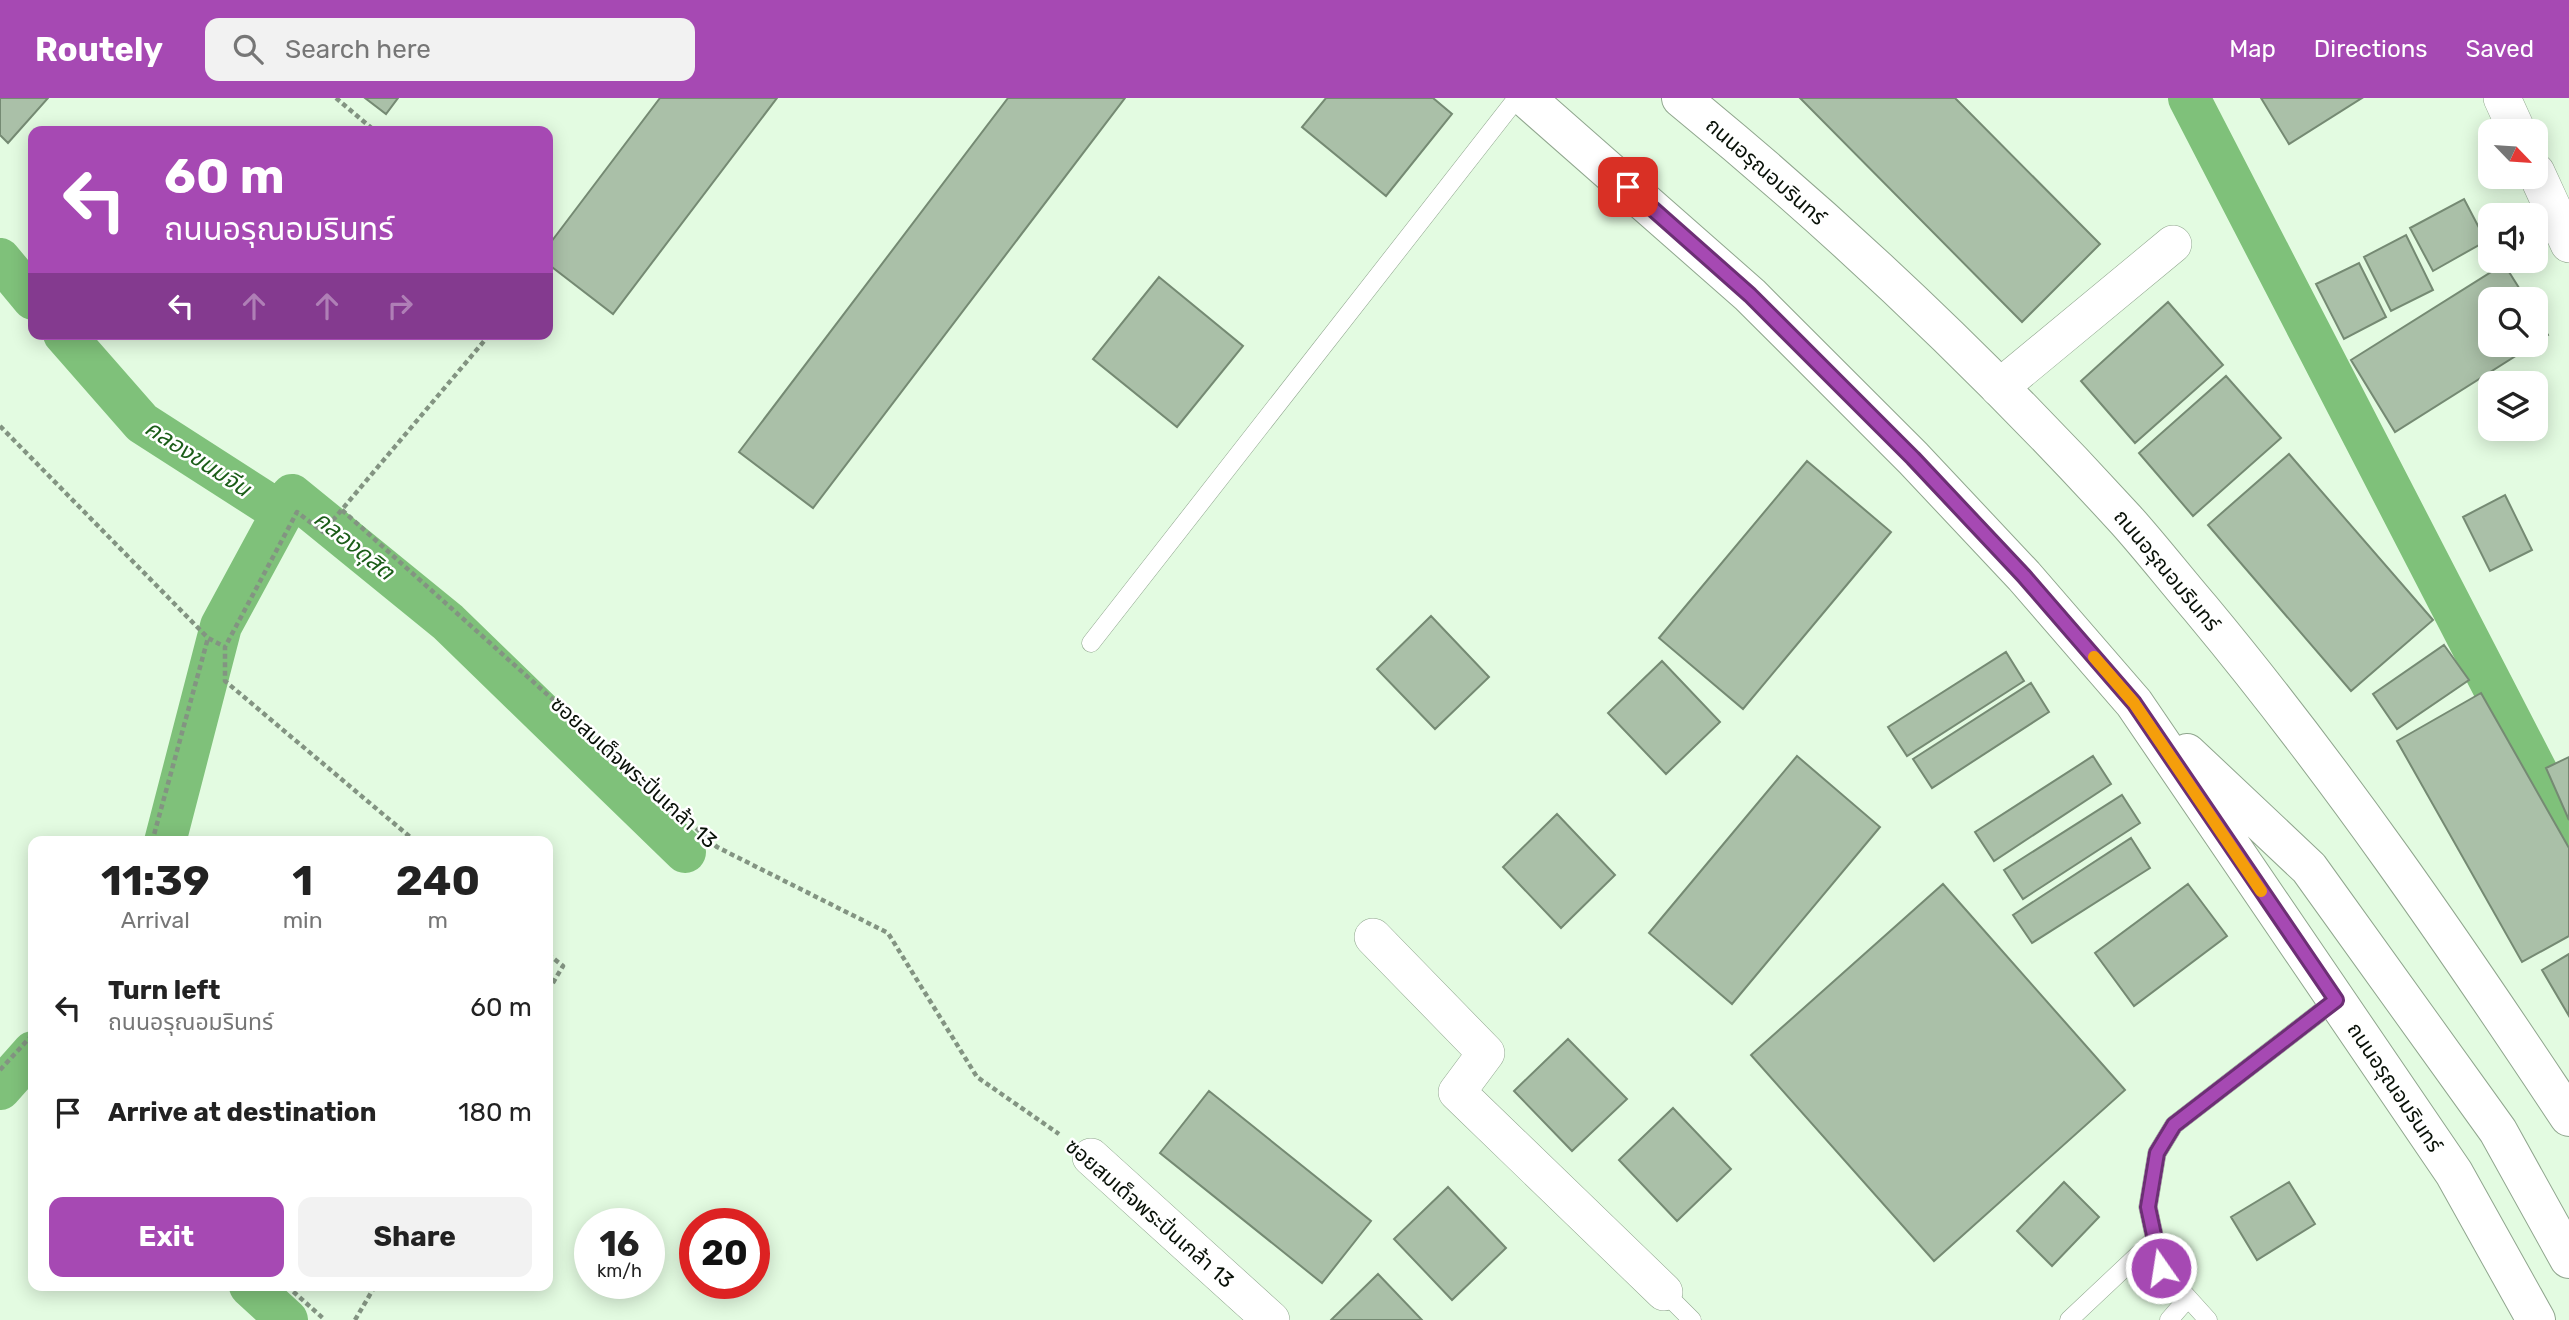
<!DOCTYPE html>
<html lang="en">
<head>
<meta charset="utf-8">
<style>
  body { margin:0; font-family:Rubik,"Noto Sans Thai",sans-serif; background:#f2f2f2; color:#222; height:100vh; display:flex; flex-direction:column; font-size:26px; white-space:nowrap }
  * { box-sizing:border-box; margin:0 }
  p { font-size:23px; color:#767676 }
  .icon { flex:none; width:38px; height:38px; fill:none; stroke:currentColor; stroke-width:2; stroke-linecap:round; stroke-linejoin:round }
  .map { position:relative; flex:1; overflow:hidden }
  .drawer { position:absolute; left:28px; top:738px; width:525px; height:455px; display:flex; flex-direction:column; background:#fff; border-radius:14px; box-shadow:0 4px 18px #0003 }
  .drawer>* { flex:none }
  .hud { position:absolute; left:28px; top:28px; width:525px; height:214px; border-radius:14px; box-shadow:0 4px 18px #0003; background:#a649b3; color:#fff; overflow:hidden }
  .needle { width:46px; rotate:115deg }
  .buttons { position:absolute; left:2478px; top:21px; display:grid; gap:14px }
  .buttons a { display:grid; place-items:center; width:70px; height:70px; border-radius:14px; background:#fff; box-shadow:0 4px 18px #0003; font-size:35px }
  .speed { position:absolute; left:574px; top:1110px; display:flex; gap:14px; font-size:35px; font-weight:700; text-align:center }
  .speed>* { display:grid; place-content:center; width:91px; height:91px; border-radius:50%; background:#fff; box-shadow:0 4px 18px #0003; line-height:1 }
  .speed small { font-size:18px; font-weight:400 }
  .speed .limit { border:10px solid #d22; background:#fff; color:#111 }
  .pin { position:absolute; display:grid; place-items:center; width:60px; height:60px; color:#fff; margin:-30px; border-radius:14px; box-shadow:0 4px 10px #0006 }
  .me { position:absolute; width:77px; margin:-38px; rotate:347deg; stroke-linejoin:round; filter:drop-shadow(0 0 5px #0008) }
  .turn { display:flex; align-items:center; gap:24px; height:147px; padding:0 21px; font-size:32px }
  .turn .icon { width:91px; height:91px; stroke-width:2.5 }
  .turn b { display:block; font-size:49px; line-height:60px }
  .lanes { display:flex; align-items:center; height:66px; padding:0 21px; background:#0003; justify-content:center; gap:35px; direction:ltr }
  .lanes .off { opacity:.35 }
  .eta { display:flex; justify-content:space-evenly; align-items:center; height:119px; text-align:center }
  .eta b { font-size:42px; font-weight:700; line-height:49px }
  .primary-button { display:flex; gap:14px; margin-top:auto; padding:14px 21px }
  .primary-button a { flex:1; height:80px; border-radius:14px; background:#a649b3; color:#fff; font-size:28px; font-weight:700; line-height:80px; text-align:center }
  .primary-button a+a { background:#f2f2f2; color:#222 }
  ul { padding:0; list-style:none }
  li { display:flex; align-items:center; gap:21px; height:105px; padding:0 21px }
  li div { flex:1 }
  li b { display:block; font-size:26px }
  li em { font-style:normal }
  header { display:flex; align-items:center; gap:42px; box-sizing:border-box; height:98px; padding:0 35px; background:#a649b3; color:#fff }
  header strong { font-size:33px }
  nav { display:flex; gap:38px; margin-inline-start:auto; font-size:24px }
  .search { width:490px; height:63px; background:#f2f2f2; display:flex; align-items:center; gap:18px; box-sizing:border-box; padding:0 24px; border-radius:14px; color:#767676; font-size:26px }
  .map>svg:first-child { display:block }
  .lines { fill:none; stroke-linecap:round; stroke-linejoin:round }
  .canal { stroke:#7fc17a; stroke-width:42 }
  .building { fill:#aac0a8; stroke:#758a73; stroke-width:2 }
  .lane-casing { stroke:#90a68e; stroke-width:19 }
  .street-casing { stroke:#90a68e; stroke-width:38 }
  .secondary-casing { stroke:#90a68e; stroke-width:40 }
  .path { stroke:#839482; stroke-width:4.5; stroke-dasharray:5 3.5; stroke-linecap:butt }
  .lane { stroke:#fff; stroke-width:18 }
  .street { stroke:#fff; stroke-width:37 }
  .secondary { stroke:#fff; stroke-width:38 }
  .route-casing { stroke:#6c2f74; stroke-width:18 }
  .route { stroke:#a649b3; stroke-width:12 }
  .slow { stroke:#f59e0b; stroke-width:12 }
  .labels { text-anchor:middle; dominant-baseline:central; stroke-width:5; stroke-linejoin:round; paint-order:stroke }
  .street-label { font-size:21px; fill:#091108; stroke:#fff }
  .water-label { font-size:23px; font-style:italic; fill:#1b5d18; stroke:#fff }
</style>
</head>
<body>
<header>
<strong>Routely</strong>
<div class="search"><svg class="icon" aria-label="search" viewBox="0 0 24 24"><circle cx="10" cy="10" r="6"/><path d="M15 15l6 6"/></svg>Search here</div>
<nav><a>Map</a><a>Directions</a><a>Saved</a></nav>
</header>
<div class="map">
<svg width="2569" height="1222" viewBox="0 0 2569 1222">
  <rect width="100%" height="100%" fill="#e3fbe1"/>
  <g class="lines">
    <!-- canal -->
    <path class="canal" d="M2189,0L2569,736
      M0,161L33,201
      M64,236L142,325L282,415
      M165,744L221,528L292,397L448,524L685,754
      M0,991L33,954
      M250,1188L287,1222"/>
  </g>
  <!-- building -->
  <path class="building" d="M0,0H48L8,45L0,37Z
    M365,0H398L386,16Z
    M660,0H777L613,216L548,166V148Z
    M1008,0H1125L813,410L739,354Z
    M1326,0H1433L1452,16L1386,98L1302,29Z
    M1800,0H1955L2100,146L2022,224Z
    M2261,0H2362L2289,46Z
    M2464,101L2486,143L2433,173L2410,130Z
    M2406,137L2433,192L2391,213L2364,159Z
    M2359,165L2386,219L2344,241L2316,186Z
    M2504,166L2526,201H2490V247H2533L2395,334L2351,262Z
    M1159,179L1243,248L1177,329L1093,261Z
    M2168,204L2223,267L2135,345L2081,283Z
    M2536,217L2548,237L2536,245Z
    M2226,278L2281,340L2193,418L2139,355Z
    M2289,356L2433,522L2351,593L2208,427Z
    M1807,363L1891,434L1743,611L1659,540Z
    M2505,397L2532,452L2490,473L2463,419Z
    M1431,518L1489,579L1435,631L1377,571Z
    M2444,547L2469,582L2397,631L2373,596Z
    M2006,554L2024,583L1907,658L1888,629Z
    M1662,563L1720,624L1666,676L1608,615Z
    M2031,585L2049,614L1932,690L1913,661Z
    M2481,595L2569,750V838L2522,864L2397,643Z
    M1797,658L1880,729L1732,906L1649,835Z
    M2093,658L2111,686L1994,763L1975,734Z
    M2569,659V722L2546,670Z
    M2122,697L2140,725L2023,801L2004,772Z
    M1557,716L1615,777L1561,830L1503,769Z
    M2131,740L2150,770L2032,845L2013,817Z
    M1943,786L2125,992L1934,1163L1751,957Z
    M2188,786L2227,838L2134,908L2095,855Z
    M2569,856V918L2542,872Z
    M1568,941L1627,1001L1572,1053L1514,993Z
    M1209,993L1371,1123L1322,1185L1160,1055Z
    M1673,1010L1731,1071L1677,1123L1619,1062Z
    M2064,1084L2099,1119L2052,1168L2017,1133Z
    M2289,1084L2315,1126L2257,1162L2231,1119Z
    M1448,1089L1506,1150L1452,1202L1394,1141Z
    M1378,1176L1422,1222H1331Z"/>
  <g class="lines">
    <!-- lane casing -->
    <g class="lane-casing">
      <path id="lane" d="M1091,545L1517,0
        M1664,1194L1692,1222
        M2069,1222L2155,1141
        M2169,1222L2188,1200
        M2208,1222L2161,1170L2148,1109L2157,1055L2174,1027L2336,902"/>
    </g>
    <!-- street casing -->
    <g class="street-casing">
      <path id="street" d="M2502,0L2517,33
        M2536,74L2569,146
        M1999,290L2173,146
        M1373,839L1486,955L1457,994L1664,1194
        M1091,1059L1271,1222"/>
    </g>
    <!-- secondary casing -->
    <g class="secondary-casing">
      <path id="secondary" d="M1526,0L1750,197L1913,360L2024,478L2134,605L2454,1075L2536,1222
        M1681,0C1839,129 1988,271 2126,422C2152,451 2176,482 2201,511C2335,672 2453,844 2569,1019
        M2187,655L2309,770L2498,1033L2569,1161"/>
    </g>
    <!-- path -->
    <path class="path" d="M336,0L375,33
      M0,328L208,540L225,549
      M342,412L717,749L888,835L977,979L1059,1036
      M152,744L208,540
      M416,744L225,583V549L297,414L323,434L490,236
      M548,856L563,868L548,893
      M0,972L33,936
      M287,1188L325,1222
      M355,1222L375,1188"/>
    <!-- lane -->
    <use href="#lane" class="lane"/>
    <!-- street -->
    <use href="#street" class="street"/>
    <!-- secondary -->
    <use href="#secondary" class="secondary"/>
  </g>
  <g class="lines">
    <!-- route casing -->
    <g class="route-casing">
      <path id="route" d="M1628,89L1750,197L1913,360L2024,478L2134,605L2336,902L2174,1027L2157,1055L2148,1109L2161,1170"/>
    </g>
    <!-- route -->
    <use href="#route" class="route"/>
    <!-- slow -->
    <path class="slow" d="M2094,559L2134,605L2261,793"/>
  </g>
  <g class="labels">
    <!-- street labels -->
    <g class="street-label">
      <text transform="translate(1766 73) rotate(41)">ถนนอรุณอมรินทร์</text>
      <text transform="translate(2167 472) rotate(50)">ถนนอรุณอมรินทร์</text>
      <text transform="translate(634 674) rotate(42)">ซอยสมเด็จพระปิ่นเกล้า 13</text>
      <text transform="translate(2395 989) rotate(56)">ถนนอรุณอมรินทร์</text>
      <text transform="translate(1150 1115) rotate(41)">ซอยสมเด็จพระปิ่นเกล้า 13</text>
    </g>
    <!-- water labels -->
    <g class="water-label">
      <text transform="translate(198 360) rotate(33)">คลองขนมจีน</text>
      <text transform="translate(354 447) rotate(39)">คลองดุสิต</text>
    </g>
  </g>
</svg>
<div class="buttons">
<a><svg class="needle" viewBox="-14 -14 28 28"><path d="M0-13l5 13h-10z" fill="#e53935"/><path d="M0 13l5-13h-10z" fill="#767676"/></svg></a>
<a><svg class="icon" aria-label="sound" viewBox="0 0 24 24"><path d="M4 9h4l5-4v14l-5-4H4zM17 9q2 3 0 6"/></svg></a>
<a><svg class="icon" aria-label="search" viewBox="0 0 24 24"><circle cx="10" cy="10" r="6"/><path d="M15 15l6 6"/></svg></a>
<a><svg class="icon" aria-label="layers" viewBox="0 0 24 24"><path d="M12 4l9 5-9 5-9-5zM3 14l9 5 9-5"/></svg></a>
</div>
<div class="speed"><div>16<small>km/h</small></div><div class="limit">20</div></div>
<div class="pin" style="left:1628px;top:89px;background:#d93025"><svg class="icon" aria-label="arrive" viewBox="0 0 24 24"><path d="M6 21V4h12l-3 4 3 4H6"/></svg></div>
<svg class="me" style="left:2161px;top:1170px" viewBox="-20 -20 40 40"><circle r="17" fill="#a649b3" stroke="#fff" stroke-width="3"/><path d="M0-11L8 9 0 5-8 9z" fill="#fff"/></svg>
<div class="hud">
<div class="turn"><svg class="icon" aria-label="left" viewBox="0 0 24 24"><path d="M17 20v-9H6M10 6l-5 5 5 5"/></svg><div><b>60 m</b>ถนนอรุณอมรินทร์</div></div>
<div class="lanes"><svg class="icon" aria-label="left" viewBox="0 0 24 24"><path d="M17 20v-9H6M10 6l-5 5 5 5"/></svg><svg class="icon off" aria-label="ahead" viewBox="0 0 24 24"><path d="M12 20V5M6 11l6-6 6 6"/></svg><svg class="icon off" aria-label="ahead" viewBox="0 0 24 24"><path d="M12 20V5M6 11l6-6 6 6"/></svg><svg class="icon off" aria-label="right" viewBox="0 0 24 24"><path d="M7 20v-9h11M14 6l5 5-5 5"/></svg></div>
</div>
<section class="drawer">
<div class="eta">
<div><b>11:39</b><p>Arrival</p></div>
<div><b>1</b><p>min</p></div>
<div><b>240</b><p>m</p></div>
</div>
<ul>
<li><svg class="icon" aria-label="left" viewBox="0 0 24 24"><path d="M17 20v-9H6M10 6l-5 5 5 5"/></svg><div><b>Turn left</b><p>ถนนอรุณอมรินทร์</p></div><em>60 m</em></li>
<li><svg class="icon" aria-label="arrive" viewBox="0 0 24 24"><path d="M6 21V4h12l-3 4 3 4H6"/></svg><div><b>Arrive at destination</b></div><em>180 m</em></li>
</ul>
<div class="primary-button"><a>Exit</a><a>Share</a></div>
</section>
</div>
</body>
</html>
